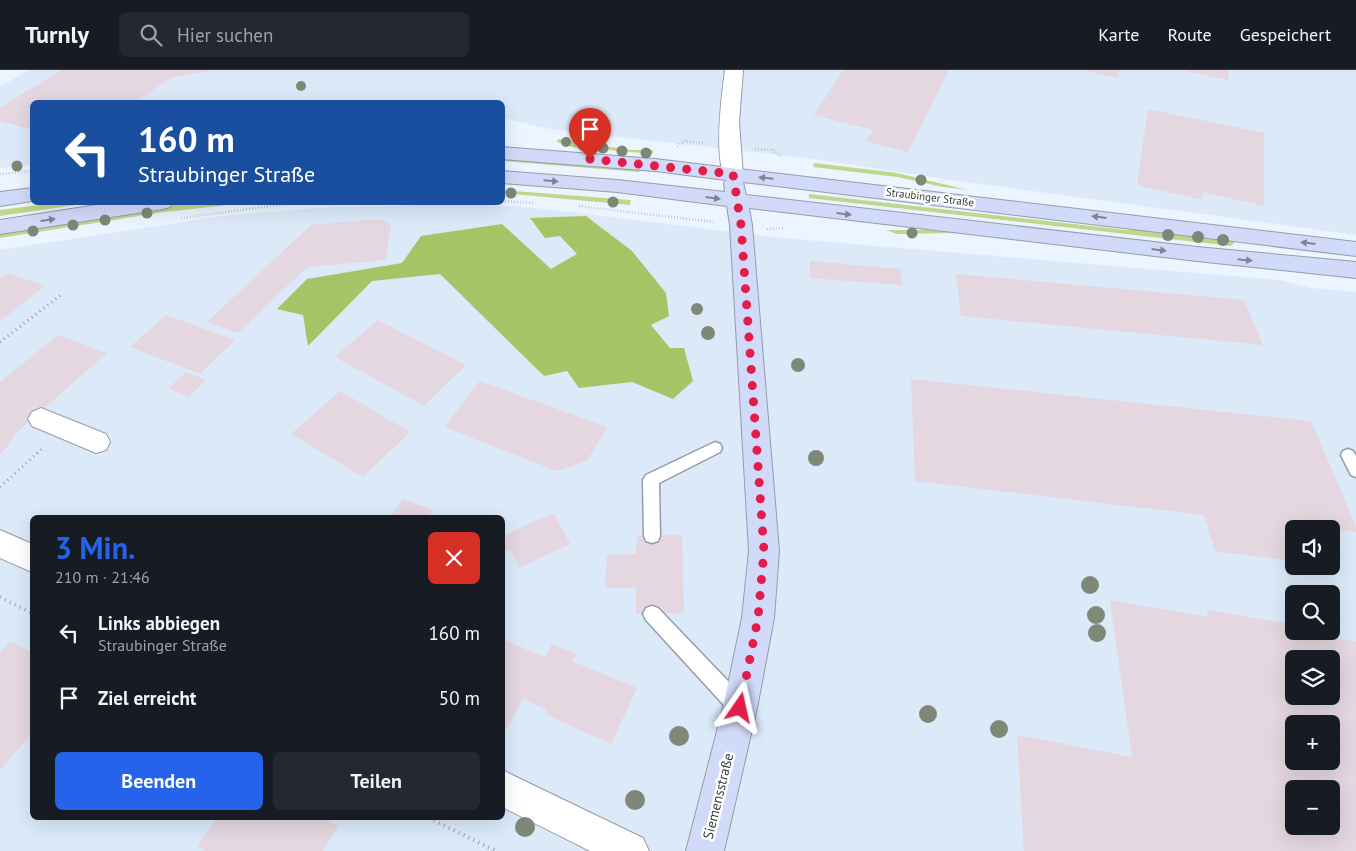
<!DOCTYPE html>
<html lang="de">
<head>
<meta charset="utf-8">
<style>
  body { margin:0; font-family:"PT Sans",sans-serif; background:#242831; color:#f1f3f6; height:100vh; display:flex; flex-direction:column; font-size:19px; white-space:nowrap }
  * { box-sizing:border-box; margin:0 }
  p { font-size:16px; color:#9ea1a6 }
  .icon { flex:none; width:28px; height:28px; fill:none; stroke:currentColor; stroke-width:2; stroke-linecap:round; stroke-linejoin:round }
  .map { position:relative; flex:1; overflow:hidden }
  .panel { position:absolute; left:30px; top:445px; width:475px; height:305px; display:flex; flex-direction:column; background:#171b24; border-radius:8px; box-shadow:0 5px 20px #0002 }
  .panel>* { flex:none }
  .top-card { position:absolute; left:30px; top:30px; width:475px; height:105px; border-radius:8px; box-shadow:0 5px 20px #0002; background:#1a4fa0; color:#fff; overflow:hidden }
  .buttons { position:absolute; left:1285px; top:450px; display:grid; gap:10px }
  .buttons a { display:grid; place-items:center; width:55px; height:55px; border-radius:8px; background:#171b24; box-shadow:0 5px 20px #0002; font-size:25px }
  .pin { position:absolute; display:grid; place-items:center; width:42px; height:42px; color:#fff; margin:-51px -21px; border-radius:50% 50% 50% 0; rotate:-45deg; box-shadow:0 0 5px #0007 }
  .pin .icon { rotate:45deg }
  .me { position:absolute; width:55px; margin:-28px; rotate:11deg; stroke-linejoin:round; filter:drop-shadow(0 0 4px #0008) }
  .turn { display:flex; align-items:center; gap:18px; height:105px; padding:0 25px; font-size:22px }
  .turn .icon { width:65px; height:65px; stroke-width:2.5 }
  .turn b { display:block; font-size:35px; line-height:42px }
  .round { display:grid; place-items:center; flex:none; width:52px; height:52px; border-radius:8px; background:#242831 }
  .overview { display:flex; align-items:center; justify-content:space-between; height:85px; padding:0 25px }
  h1 { font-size:30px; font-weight:700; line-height:38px; color:#2563eb }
  .action { display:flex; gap:10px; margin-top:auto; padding:10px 25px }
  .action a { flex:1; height:58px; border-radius:8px; background:#2563eb; color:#fff; font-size:20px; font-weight:700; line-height:58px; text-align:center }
  .action a+a { background:#242831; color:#f1f3f6 }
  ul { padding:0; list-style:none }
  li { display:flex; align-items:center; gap:15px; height:65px; padding:0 25px }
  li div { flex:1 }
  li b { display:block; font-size:19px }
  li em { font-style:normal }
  header { display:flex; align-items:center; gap:30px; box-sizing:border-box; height:70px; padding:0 25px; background:#171b24; border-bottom:1px solid #363941 }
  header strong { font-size:24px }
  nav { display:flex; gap:28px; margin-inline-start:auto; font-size:18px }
  .search { width:350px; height:45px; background:#242831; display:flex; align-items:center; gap:12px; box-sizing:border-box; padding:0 18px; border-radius:8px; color:#9ea1a6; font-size:19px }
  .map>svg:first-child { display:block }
  .built { fill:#dbe9f9; fill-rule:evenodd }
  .green { fill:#bed78b }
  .forest { fill:#a6c366 }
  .building { fill:#e4d7df; fill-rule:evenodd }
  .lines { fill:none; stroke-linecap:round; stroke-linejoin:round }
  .lane-casing { stroke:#959da6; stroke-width:3 }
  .street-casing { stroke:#959da6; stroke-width:2 }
  .secondary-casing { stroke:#959da6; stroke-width:2 }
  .path-far2 { stroke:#9ba1a8; stroke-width:2.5; stroke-dasharray:0.5 2.5; stroke-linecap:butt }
  .path-far1 { stroke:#9ba1a8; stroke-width:3; stroke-dasharray:1 4; stroke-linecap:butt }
  .path { stroke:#9ba1a8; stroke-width:4; stroke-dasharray:1 4.5; stroke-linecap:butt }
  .lane { fill:#fff; fill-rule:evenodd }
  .street { fill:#fff; fill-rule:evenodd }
  .secondary { fill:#d2dafa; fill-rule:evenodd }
  .tree { fill:#7d8876 }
  .oneway { fill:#7e8394 }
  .route { stroke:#e11d48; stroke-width:9; stroke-dasharray:0 16.2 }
  .labels { text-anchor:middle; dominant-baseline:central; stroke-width:5; stroke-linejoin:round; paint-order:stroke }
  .far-street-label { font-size:11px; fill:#393c40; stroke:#fff }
  .street-label { font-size:14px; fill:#393c40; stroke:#fff }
</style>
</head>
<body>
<header>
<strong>Turnly</strong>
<div class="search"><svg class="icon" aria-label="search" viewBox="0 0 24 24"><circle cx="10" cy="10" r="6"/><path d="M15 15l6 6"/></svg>Hier suchen</div>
<nav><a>Karte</a><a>Route</a><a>Gespeichert</a></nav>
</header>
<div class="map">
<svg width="1356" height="781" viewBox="0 0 1356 781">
  <rect width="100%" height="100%" fill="#ecf5ff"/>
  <!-- built -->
  <path class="built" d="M28,0H1356V165L951,110L815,89L555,60L503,48L502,32H32V95L0,98V17Z
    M464,134L527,137L782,168L1279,210L1311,218L1356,222V781H0V180L222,146L319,138ZM32,448H502V748H32ZM1294,459H1331V496H1294ZM1294,524H1331V561H1294ZM1294,589H1331V626H1294ZM1294,654H1331V691H1294ZM1294,719H1331V756H1294Z"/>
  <!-- green -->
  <path class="green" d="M558,69L631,80H653V84L572,77L557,72Z
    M502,88L641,99L639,102L503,91Z
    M814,93L897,103L968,120L943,117L897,107L813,97Z
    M503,120L631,130L630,135L503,123Z
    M809,124L1126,160L1171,159L1230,167L1234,173L1231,176L809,128Z
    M62,132L90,133L0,146V140Z
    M188,133H246L164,142L0,168V161Z
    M886,160H935L955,163L897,164Z"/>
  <!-- forest -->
  <path class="forest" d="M586,146L632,181L666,223L669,246L651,255L670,278H684L693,311L673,329L632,312L579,318L567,301L544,306L440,204L372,211L308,276L303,245L277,239L307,209L402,193L421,166L502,154L551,199L577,184L560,166L545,168L530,148Z"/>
  <!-- building -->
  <path class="building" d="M61,0H209V1L171,8L135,32H32V57L29,59L0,51V38Z
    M843,0H949L908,82L866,71L873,60L814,45Z
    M1081,0H1119L1118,8Z
    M1185,0H1229L1228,10L1185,1Z
    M1148,39L1264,63V136L1203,122V130L1137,115Z
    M380,149L391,155L386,190L307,197L238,263L207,252L311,155Z
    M810,191L901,199L902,215L810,208Z
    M7,203L45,216L0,251V208Z
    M956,204L1244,230L1263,275L961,246Z
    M166,245L235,270L200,304L130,277Z
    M378,250L466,295L424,336L335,287Z
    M58,265L107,283L17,362L8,376L0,385V312Z
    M186,302L206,310L188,327L169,318Z
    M911,309L1311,351L1356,456V462L1302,456L1303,459H1294V491L1215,481L1204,445L915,411Z
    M480,311L607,357L587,391L557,401L444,357Z
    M340,321L410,362L363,407L291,364Z
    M403,429L433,440L428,448H390Z
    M554,443L570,474L519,498L511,480L502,483V466Z
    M682,465L684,543L636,544V518H605L607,485L636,484L637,466Z
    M1110,530L1208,547L1207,540L1294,555V561L1356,572V781H1024L1017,665L1132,687ZM1294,589H1331V626H1294ZM1294,654H1331V691H1294ZM1294,719H1331V756H1294Z
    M502,569L545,587L552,574L576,584L572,591L637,618L611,674L545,644L547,640L523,629L502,667Z
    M10,571L32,583V663L0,700V582Z
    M217,748H321L338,756L323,781H205L197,776Z"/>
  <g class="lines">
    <!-- lane casing -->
    <g class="lane-casing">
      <path id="lane" d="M715,372L720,374L722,378L720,382L659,413L660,466L658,471L652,473L646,471L644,466L643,410L646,405Z
        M1348,379L1353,381L1356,386V407L1351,405L1341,385L1343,381Z
        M652,536L658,538L747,631L749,638L747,645L740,647L733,645L646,550L643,544L646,538Z"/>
    </g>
    <!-- street casing -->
    <g class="street-casing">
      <path id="street" d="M725,0H743L739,52L743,105L740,109L733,111L726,109C713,90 722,23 725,0Z
        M41,338L106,364L110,372L106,380L96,383L32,356L28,349L32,342Z
        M0,460L32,474V502L0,488Z
        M502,700L643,768L649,781H590L502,737Z"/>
    </g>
    <!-- secondary casing -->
    <g class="secondary-casing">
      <path id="secondary" d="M502,77L655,89L1356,172V186L743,112L746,125L1197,177L1356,192V208L1197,191L749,138L752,155L779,481L774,548L757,638L724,781H686L723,638L742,548L749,481L730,155L727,136L617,122L502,113V101L617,110L725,122L724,113L726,110L655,101L502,89Z
        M32,118V131L0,136V122Z
        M116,132H173L170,137L163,139L0,164V150Z"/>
    </g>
    <!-- path-far2 -->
    <path class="path-far2" d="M677,76L685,71L704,73
      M755,79L773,80L782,87
      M0,104L32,101
      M502,131L535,133
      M579,136L714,152
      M181,148L278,135L321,132
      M767,159L783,158"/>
    <!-- path-far1 -->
    <path class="path-far1" d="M0,272L62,224
      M0,417L44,377"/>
    <!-- path -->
    <path class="path" d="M0,527L32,543
      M429,748L496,781"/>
    <!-- lane -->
    <use href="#lane" class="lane"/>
    <!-- street -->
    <use href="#street" class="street"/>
    <!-- secondary -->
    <use href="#secondary" class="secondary"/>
  </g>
  <!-- trees -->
  <g class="tree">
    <circle cx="301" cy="16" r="5"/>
    <circle cx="566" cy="72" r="5"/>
    <circle cx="583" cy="75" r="5.5"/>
    <circle cx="603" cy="78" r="5.5"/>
    <circle cx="622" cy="81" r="5.5"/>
    <circle cx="646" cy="83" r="5.5"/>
    <circle cx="17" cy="96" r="5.5"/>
    <circle cx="921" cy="110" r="5.5"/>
    <circle cx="511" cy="123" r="5.5"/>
    <circle cx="613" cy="132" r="5.5"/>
    <circle cx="147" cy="143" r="5.5"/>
    <circle cx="105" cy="150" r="5.5"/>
    <circle cx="73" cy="155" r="5.5"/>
    <circle cx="33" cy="161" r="5.5"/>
    <circle cx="912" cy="163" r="5.5"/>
    <circle cx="1168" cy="165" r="6"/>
    <circle cx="1198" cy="167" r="6"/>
    <circle cx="1223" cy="170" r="6"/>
    <circle cx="697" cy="239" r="6"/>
    <circle cx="708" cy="263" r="7"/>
    <circle cx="798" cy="295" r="7"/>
    <circle cx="816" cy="388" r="8"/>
    <circle cx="1090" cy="515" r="9"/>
    <circle cx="1096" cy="545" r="9"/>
    <circle cx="1097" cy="563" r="9"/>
    <circle cx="928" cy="644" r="9"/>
    <circle cx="999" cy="659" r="9"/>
    <circle cx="679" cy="666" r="10"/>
    <circle cx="635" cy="730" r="10"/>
    <circle cx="525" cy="757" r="10"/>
  </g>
  <!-- one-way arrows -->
  <defs><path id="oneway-solid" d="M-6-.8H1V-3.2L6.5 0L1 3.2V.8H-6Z" transform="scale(1.25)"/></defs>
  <g class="oneway">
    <use href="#oneway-solid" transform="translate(766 108) rotate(-174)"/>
    <use href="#oneway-solid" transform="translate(551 111) rotate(5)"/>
    <use href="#oneway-solid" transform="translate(713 128) rotate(7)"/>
    <use href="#oneway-solid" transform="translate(844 144) rotate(7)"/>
    <use href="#oneway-solid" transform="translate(1099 147) rotate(-173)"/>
    <use href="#oneway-solid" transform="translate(48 150) rotate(-8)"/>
    <use href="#oneway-solid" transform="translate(1308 173) rotate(-173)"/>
    <use href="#oneway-solid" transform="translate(1159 180) rotate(7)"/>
    <use href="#oneway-solid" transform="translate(1245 190) rotate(6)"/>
  </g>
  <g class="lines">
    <!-- route -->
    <path class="route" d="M590,89L733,104L741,155L764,481L758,548L740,638"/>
  </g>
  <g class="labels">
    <!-- far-street labels -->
    <g class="far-street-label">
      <text transform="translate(930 127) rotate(7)">Straubinger Straße</text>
    </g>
    <!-- street labels -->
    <g class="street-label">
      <text transform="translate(718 726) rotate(-76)">Siemensstraße</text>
    </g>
  </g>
</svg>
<div class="buttons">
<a><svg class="icon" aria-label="sound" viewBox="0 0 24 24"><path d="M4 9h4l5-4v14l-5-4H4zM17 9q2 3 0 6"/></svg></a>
<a><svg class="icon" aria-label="search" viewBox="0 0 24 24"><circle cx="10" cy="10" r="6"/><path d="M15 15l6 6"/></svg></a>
<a><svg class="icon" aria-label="layers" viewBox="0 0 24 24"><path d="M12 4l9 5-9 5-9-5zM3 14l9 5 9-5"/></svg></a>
<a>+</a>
<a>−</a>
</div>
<div class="pin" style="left:590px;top:89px;background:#d93025"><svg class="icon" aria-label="arrive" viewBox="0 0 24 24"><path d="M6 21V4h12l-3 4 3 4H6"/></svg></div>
<svg class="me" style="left:740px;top:638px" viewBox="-20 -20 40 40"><path d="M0-17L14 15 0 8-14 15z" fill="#e11d48" stroke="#fff" stroke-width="4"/></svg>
<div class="top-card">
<div class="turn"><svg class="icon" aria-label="left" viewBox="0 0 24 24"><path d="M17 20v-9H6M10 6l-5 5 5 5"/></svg><div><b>160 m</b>Straubinger Straße</div></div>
</div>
<section class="panel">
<div class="overview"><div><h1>3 Min.</h1><p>210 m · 21:46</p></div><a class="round" style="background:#d93025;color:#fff"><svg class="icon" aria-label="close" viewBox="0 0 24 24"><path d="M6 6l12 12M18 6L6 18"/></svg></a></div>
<ul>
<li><svg class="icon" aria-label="left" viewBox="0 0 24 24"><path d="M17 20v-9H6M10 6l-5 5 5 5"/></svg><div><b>Links abbiegen</b><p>Straubinger Straße</p></div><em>160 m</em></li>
<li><svg class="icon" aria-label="arrive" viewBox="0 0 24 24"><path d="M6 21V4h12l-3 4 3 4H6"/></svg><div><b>Ziel erreicht</b></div><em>50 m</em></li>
</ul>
<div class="action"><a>Beenden</a><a>Teilen</a></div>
</section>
</div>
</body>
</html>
